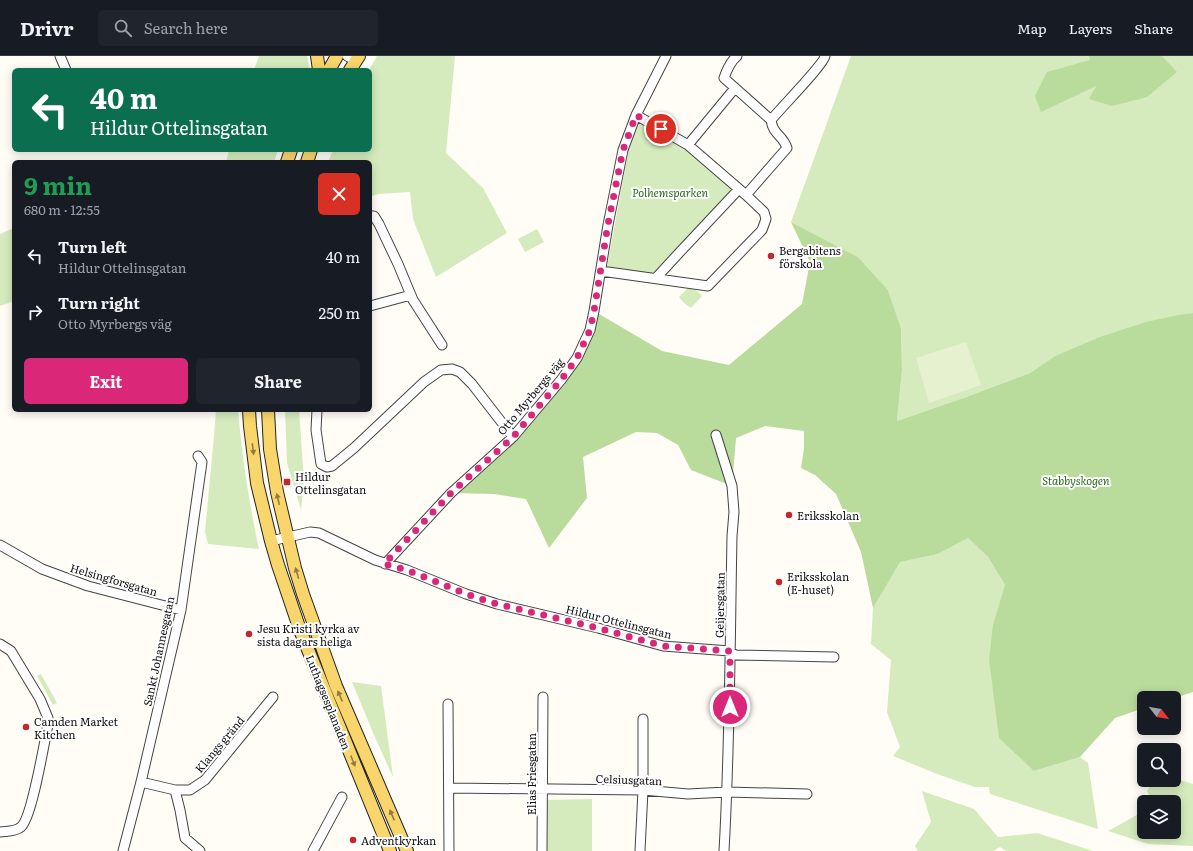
<!DOCTYPE html>
<html lang="en">
<head>
<meta charset="utf-8">
<style>
  body { margin:0; font-family:Literata,serif; background:#20242c; color:#f1f3f6; height:100vh; display:flex; flex-direction:column; font-size:15px; white-space:nowrap }
  * { box-sizing:border-box; margin:0 }
  p { font-size:13px; color:#9ea1a6 }
  .icon { flex:none; width:22px; height:22px; fill:none; stroke:currentColor; stroke-width:2; stroke-linecap:round; stroke-linejoin:round }
  .map { position:relative; flex:1; overflow:hidden }
  .details { position:absolute; left:12px; top:104px; width:360px; height:252px; display:flex; flex-direction:column; background:#171b24; border-radius:6px; box-shadow:0 2px 10px #0003 }
  .details>* { flex:none }
  .banner { position:absolute; left:12px; top:12px; width:360px; height:84px; border-radius:6px; box-shadow:0 2px 10px #0003; background:#0b6e4f; color:#fff; overflow:hidden }
  .needle { width:26px; rotate:121deg }
  .controls { position:absolute; left:1137px; top:635px; display:grid; gap:8px }
  .controls a { display:grid; place-items:center; width:44px; height:44px; border-radius:6px; background:#171b24; box-shadow:0 2px 10px #0003; font-size:20px }
  .pin { position:absolute; display:grid; place-items:center; width:34px; height:34px; color:#fff; margin:-17px; border:2px solid #fff; border-radius:50%; box-shadow:0 1px 4px #0007 }
  .me { position:absolute; width:44px; margin:-22px; rotate:0deg; stroke-linejoin:round; filter:drop-shadow(0 0 3px #0008) }
  .turn { display:flex; align-items:center; gap:14px; height:84px; padding:0 12px; font-size:18px }
  .turn .icon { width:52px; height:52px; stroke-width:2.5 }
  .turn b { display:block; font-size:28px; line-height:34px }
  .round { display:grid; place-items:center; flex:none; width:42px; height:42px; border-radius:6px; background:#20242c }
  .overview { display:flex; align-items:center; justify-content:space-between; height:68px; padding:0 12px }
  h1 { font-size:24px; font-weight:700; line-height:30px; color:#1e9e55 }
  .button { display:flex; gap:8px; margin-top:auto; padding:8px 12px }
  .button a { flex:1; height:46px; border-radius:6px; background:#db2777; color:#fff; font-size:16px; font-weight:700; line-height:46px; text-align:center }
  .button a+a { background:#20242c; color:#f1f3f6 }
  ul { padding:0; list-style:none }
  li { display:flex; align-items:center; gap:12px; height:56px; padding:0 12px }
  li div { flex:1 }
  li b { display:block; font-size:15px }
  li em { font-style:normal }
  header { display:flex; align-items:center; gap:24px; box-sizing:border-box; height:56px; padding:0 20px; background:#171b24; border-bottom:1px solid #363941 }
  header strong { font-size:19px }
  nav { display:flex; gap:22px; margin-inline-start:auto; font-size:14px }
  .search { width:280px; height:36px; background:#20242c; display:flex; align-items:center; gap:10px; box-sizing:border-box; padding:0 14px; border-radius:6px; color:#9ea1a6; font-size:15px }
  .map>svg:first-child { display:block }
  .green { fill:#d5ebbd }
  .forest { fill:#b9dc9c }
  .pitch { fill:#e6f2cf }
  .lines { fill:none; stroke-linecap:round; stroke-linejoin:round }
  .minor-casing { stroke:#444; stroke-width:11 }
  .major-casing { stroke:#222; stroke-width:14 }
  .minor { stroke:#fff; stroke-width:9 }
  .major { stroke:#f9d66b; stroke-width:12 }
  .oneway { fill:#917d42 }
  .route { stroke:#db2777; stroke-width:7; stroke-dasharray:0 12.6 }
  .poi-dot { fill:#c4262e; stroke:#fff; stroke-width:1.5 }
  .labels { text-anchor:middle; dominant-baseline:central; stroke-width:4; stroke-linejoin:round; paint-order:stroke }
  .park-label { font-size:11px; font-style:italic; fill:#2f6b1f; stroke:#fff }
  .poi-label { font-size:11px; fill:#111; stroke:#fff; text-anchor:start }
  .street-label { font-size:11px; fill:#111; stroke:#fff }
</style>
</head>
<body>
<header>
<strong>Drivr</strong>
<div class="search"><svg class="icon" aria-label="search" viewBox="0 0 24 24"><circle cx="10" cy="10" r="6"/><path d="M15 15l6 6"/></svg>Search here</div>
<nav><a>Map</a><a>Layers</a><a>Share</a></nav>
</header>
<div class="map">
<svg width="1193" height="795" viewBox="0 0 1193 795">
  <rect width="100%" height="100%" fill="#fffdf5"/>
  <!-- green -->
  <path class="green" d="M259,0H307L310,14H254Z
    M377,0H455L446,97L483,132L507,177L436,221L413,163L410,136L378,138L370,141V106H328L333,94H370L369,14Z
    M851,0H1193V257L1153,265L1055,300L1030,317L969,340L897,365L902,314L901,272L888,234L858,201L791,166Z
    M641,62L688,89L739,133L656,222L606,216L628,97Z
    M229,94H278L274,106H226Z
    M14,172V245L0,250V178Z
    M537,173L544,186L525,196L518,183Z
    M687,233C694,233 698,234 702,240L691,252L684,247L679,241Z
    M216,354H238C242,401 249,447 259,493L208,488L205,476L214,380Z
    M285,354H299L304,425L301,454L287,407Z
    M968,482L988,501L1005,529L1034,715L1080,701L1088,707L1098,773L990,738L989,731H975L937,718L893,700L900,691L887,656L891,604L871,588L873,552L899,506L938,498Z
    M41,618L57,647L53,649L37,620Z
    M352,626L381,630L393,721L374,679Z
    M1174,722L1193,728V790L1148,788L1108,775L1144,755V776H1174V746H1153L1147,735L1155,724H1174Z
    M922,735L974,753L998,781L1037,777L1093,795H1006L1000,791L993,795H918L915,790L931,766Z
    M592,743V795H546L547,744Z"/>
  <!-- forest -->
  <path class="forest" d="M1089,0H1162L1177,16L1147,41L1112,50L1089,43L1096,30L1041,56L1035,40L1047,16L1090,4Z
    M791,166L858,201L888,234L901,272L902,314L897,365L969,340L1030,317L1055,300L1100,281L1146,266L1178,259L1193,257V636L1174,642H1144V652L1115,662L1080,701L1034,715L999,682L989,603L993,569L1005,529L988,501L968,482L938,498L900,506L873,552L861,496L836,438L815,419L801,412L804,392V375L765,370L736,382L732,430L691,414L678,389L657,377L636,376L583,401L587,442L549,492L526,443L494,438L451,437L513,381L577,302L594,255L662,295L729,309L802,248L810,206Z"/>
  <!-- pitch -->
  <path class="pitch" d="M966,286L981,329L929,347L916,302Z"/>
  <g class="lines">
    <!-- minor casing -->
    <g class="minor-casing">
      <path id="minor" d="M60,0L66,14
        M347,0L356,5
        M737,0C730,6 727,13 724,22L771,64
        M688,89L735,32
        M746,139L787,92C783,79 773,79 771,64C779,54 824,8 825,0
        M370,160H374L379,168L398,208L413,244L442,289
        M601,215L708,230L762,174L766,163L764,156L746,139L688,89L636,59
        M656,222L679,197L739,133
        M370,250L411,239
        M317,354L316,374L321,408L327,411L332,410L354,392L424,326L441,314L452,313L460,316L472,328L513,381
        M716,379L732,430L734,456L732,480C730,585 730,690 724,795
        M271,485L310,476L319,477L375,504L407,514L466,538L497,548L598,572L663,590L730,595L735,599L834,601
        M0,489L42,513L88,530L181,554
        M385,508L451,437L513,381L561,324L577,302L590,274L594,255L608,169L623,94L636,59L666,0
        M0,588L11,595L40,643L48,662V669C44,687 32,762 21,771C15,776 7,775 0,776
        M448,648L449,795
        M141,726L175,734H190L205,724L273,641
        M449,732L643,734L688,738L727,736L807,738
        M175,734L180,754L185,782L200,795
        M123,795L141,726L181,554L202,406L198,400
        M313,795L342,741
        M542,795L543,641
        M640,795L643,734V663"/>
    </g>
    <!-- major casing -->
    <g class="major-casing">
      <path id="major" d="M317,0L319,14
        M329,14L337,0
        M350,14L359,0
        M287,106L291,94
        M307,106L311,94
        M249,354L250,370L257,427L271,485L278,509L300,574L390,795
        M268,354L270,393L277,436L295,512L303,538L336,630L407,795"/>
    </g>
    <!-- minor -->
    <use href="#minor" class="minor"/>
    <!-- major -->
    <use href="#major" class="major"/>
  </g>
  <!-- one-way arrows -->
  <defs><path id="oneway-solid" d="M-6-.8H1V-3.2L6.5 0L1 3.2V.8H-6Z"/></defs>
  <g class="oneway">
    <use href="#oneway-solid" transform="translate(253 393) rotate(83)"/>
    <use href="#oneway-solid" transform="translate(278 443) rotate(-103)"/>
    <use href="#oneway-solid" transform="translate(297 517) rotate(-106)"/>
    <use href="#oneway-solid" transform="translate(340 640) rotate(-113)"/>
    <use href="#oneway-solid" transform="translate(353 705) rotate(68)"/>
    <use href="#oneway-solid" transform="translate(392 759) rotate(-113)"/>
  </g>
  <g class="lines">
    <!-- route -->
    <path class="route" d="M661,73L636,59L623,94L608,168L594,255L590,274L577,302L561,324L513,381L451,437L384,508L407,514L466,538L497,548L598,572L663,590L730,595V651"/>
  </g>
  <!-- markers -->
  <g class="poi-dot">
    <circle cx="771" cy="200" r="4"/>
    <rect x="283" y="422" width="8" height="8" rx="2"/>
    <circle cx="789" cy="459" r="4"/>
    <circle cx="779" cy="526" r="4"/>
    <circle cx="249" cy="578" r="4"/>
    <circle cx="26" cy="671" r="4"/>
    <circle cx="353" cy="784" r="4"/>
  </g>
  <g class="labels">
    <!-- park labels -->
    <g class="park-label">
      <text x="670" y="136">Polhemsparken</text>
      <text x="1076" y="424">Stabbyskogen</text>
    </g>
    <!-- poi labels -->
    <g class="poi-label">
      <text x="779" y="194">Bergabitens<tspan x="779" dy="13">förskola</tspan></text>
      <text x="295" y="420">Hildur<tspan x="295" dy="13">Ottelinsgatan</tspan></text>
      <text x="797" y="459">Eriksskolan</text>
      <text x="787" y="520">Eriksskolan<tspan x="787" dy="13">(E-huset)</tspan></text>
      <text x="257" y="572">Jesu Kristi kyrka av<tspan x="257" dy="13">sista dagars heliga</tspan></text>
      <text x="34" y="665">Camden Market<tspan x="34" dy="13">Kitchen</tspan></text>
      <text x="361" y="784">Adventkyrkan</text>
    </g>
    <!-- street labels -->
    <g class="street-label">
      <text transform="translate(530 340) rotate(-50)">Otto Myrbergs väg</text>
      <text transform="translate(114 523) rotate(16)">Helsingforsgatan</text>
      <text transform="translate(719 549) rotate(-89)">Geijersgatan</text>
      <text transform="translate(619 565) rotate(14)">Hildur Ottelinsgatan</text>
      <text transform="translate(158 595) rotate(-78)">Sankt Johannesgatan</text>
      <text transform="translate(329 646) rotate(68)">Luthagsesplanaden</text>
      <text transform="translate(219 688) rotate(-50)">Klangs gränd</text>
      <text transform="translate(531 718) rotate(-90)">Elias Friesgatan</text>
      <text transform="translate(629 723) rotate(2)">Celsiusgatan</text>
    </g>
  </g>
</svg>
<div class="controls">
<a><svg class="needle" viewBox="-14 -14 28 28"><path d="M0-13l5 13h-10z" fill="#e53935"/><path d="M0 13l5-13h-10z" fill="#9ea1a6"/></svg></a>
<a><svg class="icon" aria-label="search" viewBox="0 0 24 24"><circle cx="10" cy="10" r="6"/><path d="M15 15l6 6"/></svg></a>
<a><svg class="icon" aria-label="layers" viewBox="0 0 24 24"><path d="M12 4l9 5-9 5-9-5zM3 14l9 5 9-5"/></svg></a>
</div>
<div class="pin" style="left:661px;top:73px;background:#d93025"><svg class="icon" aria-label="arrive" viewBox="0 0 24 24"><path d="M6 21V4h12l-3 4 3 4H6"/></svg></div>
<svg class="me" style="left:730px;top:651px" viewBox="-20 -20 40 40"><circle r="17" fill="#db2777" stroke="#fff" stroke-width="3"/><path d="M0-11L8 9 0 5-8 9z" fill="#fff"/></svg>
<div class="banner">
<div class="turn"><svg class="icon" aria-label="left" viewBox="0 0 24 24"><path d="M17 20v-9H6M10 6l-5 5 5 5"/></svg><div><b>40 m</b>Hildur Ottelinsgatan</div></div>
</div>
<section class="details">
<div class="overview"><div><h1>9 min</h1><p>680 m · 12:55</p></div><a class="round" style="background:#d93025;color:#fff"><svg class="icon" aria-label="close" viewBox="0 0 24 24"><path d="M6 6l12 12M18 6L6 18"/></svg></a></div>
<ul>
<li><svg class="icon" aria-label="left" viewBox="0 0 24 24"><path d="M17 20v-9H6M10 6l-5 5 5 5"/></svg><div><b>Turn left</b><p>Hildur Ottelinsgatan</p></div><em>40 m</em></li>
<li><svg class="icon" aria-label="right" viewBox="0 0 24 24"><path d="M7 20v-9h11M14 6l5 5-5 5"/></svg><div><b>Turn right</b><p>Otto Myrbergs väg</p></div><em>250 m</em></li>
</ul>
<div class="button"><a>Exit</a><a>Share</a></div>
</section>
</div>
</body>
</html>
